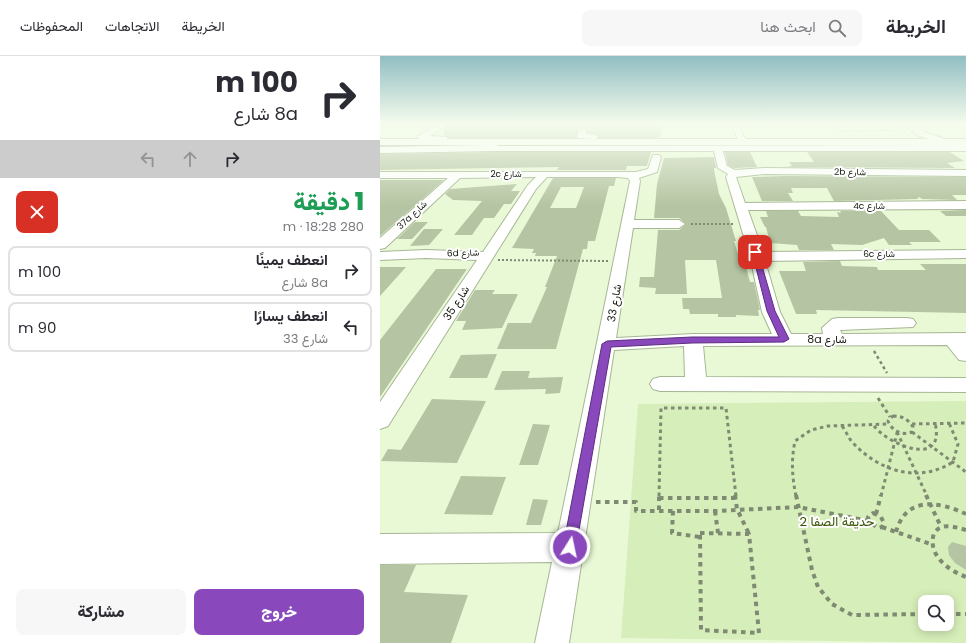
<!DOCTYPE html>
<html lang="ar">
<head>
<meta charset="utf-8">
<style>
  body { margin:0; font-family:Poppins,Vazirmatn,sans-serif; background:#f7f7f7; color:#2b2b33; direction:rtl; height:100vh; display:flex; flex-direction:column; font-size:15px; white-space:nowrap }
  * { box-sizing:border-box; margin:0 }
  p { font-size:13px; color:#7c7c81 }
  .icon { flex:none; width:22px; height:22px; fill:none; stroke:currentColor; stroke-width:2; stroke-linecap:round; stroke-linejoin:round }
  .map { position:relative; flex:1; overflow:hidden; direction:ltr }
  .panel { display:flex; flex-direction:column; background:#fff; width:380px }
  .panel>* { flex:none }
  .top-card { background:#fff; color:#2b2b33; overflow:hidden }
  .buttons { position:absolute; left:538px; top:539px; display:grid; gap:8px }
  .buttons a { display:grid; place-items:center; width:36px; height:36px; border-radius:8px; background:#fff; box-shadow:0 2px 10px #0003; font-size:20px }
  .pin { position:absolute; display:grid; place-items:center; width:34px; height:34px; color:#fff; margin:-17px; border-radius:8px; box-shadow:0 2px 6px #0006 }
  .me { position:absolute; width:44px; margin:-22px; rotate:10deg; stroke-linejoin:round; filter:drop-shadow(0 0 3px #0008) }
  .turn { display:flex; align-items:center; gap:14px; height:84px; padding:0 16px; font-size:18px }
  .turn .icon { width:52px; height:52px; stroke-width:2.5 }
  .turn b { display:block; font-size:28px; line-height:34px }
  .lanes { display:flex; align-items:center; height:38px; padding:0 16px; background:#0003; justify-content:center; gap:20px; direction:ltr }
  .lanes .off { opacity:.35 }
  .round { display:grid; place-items:center; flex:none; width:42px; height:42px; border-radius:8px; background:#f7f7f7 }
  .head { display:flex; align-items:center; justify-content:space-between; height:68px; padding:0 16px }
  h1 { font-size:24px; font-weight:800; line-height:30px; color:#1e9e55 }
  .button { display:flex; gap:8px; margin-top:auto; padding:8px 16px }
  .button a { flex:1; height:46px; border-radius:8px; background:#8a48bd; color:#fff; font-size:16px; font-weight:800; line-height:46px; text-align:center }
  .button a+a { background:#f7f7f7; color:#2b2b33 }
  ul { padding:0; list-style:none }
  li { display:flex; align-items:center; gap:12px; height:50px; margin:0 8px 6px; padding:0 8px; border:2px solid #e1e1e2; border-radius:8px }
  li div { flex:1 }
  li b { display:block; font-size:15px }
  li em { font-style:normal }
  header { display:flex; align-items:center; gap:24px; box-sizing:border-box; height:56px; padding:0 20px; background:#fff; border-bottom:1px solid #e1e1e2 }
  header strong { font-size:19px }
  nav { display:flex; gap:22px; margin-inline-start:auto; font-size:14px }
  .search { width:280px; height:36px; background:#f7f7f7; display:flex; align-items:center; gap:10px; box-sizing:border-box; padding:0 14px; border-radius:8px; color:#7c7c81; font-size:15px }
  main { display:flex; flex:1; min-height:0 }
  .map>svg:first-child { display:block }
  .green { fill:#d6eeb9; fill-rule:evenodd }
  .building { fill:#b5c4a2; fill-rule:evenodd }
  .lines { fill:none; stroke-linecap:round; stroke-linejoin:round }
  .minor-casing { stroke:#a7b695; stroke-width:2 }
  .major-casing { stroke:#a7b695; stroke-width:2 }
  .path-far4 { stroke:#7f8a72; stroke-width:1; stroke-dasharray:1.5 1.5; stroke-linecap:butt }
  .path-far3 { stroke:#7f8a72; stroke-width:2; stroke-dasharray:2 2; stroke-linecap:butt }
  .path-far2 { stroke:#7f8a72; stroke-width:2.5; stroke-dasharray:3 3; stroke-linecap:butt }
  .path-far1 { stroke:#7f8a72; stroke-width:3; stroke-dasharray:3.5 3.5; stroke-linecap:butt }
  .path { stroke:#7f8a72; stroke-width:4; stroke-dasharray:4.5 4.5; stroke-linecap:butt }
  .minor { fill:#fff; fill-rule:evenodd }
  .major { fill:#fff; fill-rule:evenodd }
  .route { fill:#8a48bd; stroke:#5a2f7b }
  .labels { text-anchor:middle; dominant-baseline:central; stroke-width:4; stroke-linejoin:round; paint-order:stroke }
  .far-street-label { font-size:9px; fill:#11160a; stroke:#fff }
  .street-label { font-size:11px; fill:#11160a; stroke:#fff }
  .near-park-label { font-size:13px; fill:#395206; stroke:#fff }
</style>
</head>
<body>
<header>
<strong>الخريطة</strong>
<div class="search"><svg class="icon" aria-label="search" viewBox="0 0 24 24"><circle cx="10" cy="10" r="6"/><path d="M15 15l6 6"/></svg>ابحث هنا</div>
<nav><a>الخريطة</a><a>الاتجاهات</a><a>المحفوظات</a></nav>
</header>
<main>
<div class="map">
<svg width="586" height="587" viewBox="0 0 586 587">
  <rect width="100%" height="100%" fill="#e9f9d6"/>
  <!-- green -->
  <path class="green" d="M586,345V587L241,582L258,348ZM545,546H567V568H545Z"/>
  <!-- building -->
  <path class="building" d="M69,68H284L280,81L273,82H220L216,78L207,77L205,72L198,73L196,82H68L64,79V72Z
    M114,96H271L267,110H247L246,114H177L179,111L0,114V98Z
    M345,96H370L377,111L354,112L348,109Z
    M427,96H570L584,105L567,107L575,112L406,111L412,110L409,106H434Z
    M334,101L336,112H334V114L339,138L346,152L356,185H354L362,211H366L370,226H374L380,254H378L379,260L356,259V261H338V258H310L309,253H303L302,242H342L336,204H305L307,238H275L276,232L259,231L260,221H274L278,174H299L306,168L299,162H274L277,128L284,102Z
    M405,120L586,121V139H572L577,144L542,143L539,141L537,143L454,145L447,132H411L413,137H408L413,145H382L372,121Z
    M173,122H236L234,130H229L215,185H208L207,193H203L176,293H117L128,267H151L167,231H165L177,200H155L156,197H152L154,193L132,192ZM181,131H204L196,152H170Z
    M0,124H64L0,180Z
    M137,128L131,135H140L131,148H124L114,162H104L92,179H74L102,145L73,144L65,138L70,133Z
    M586,154V160H566L560,155Z
    M386,155H418L421,160L459,161L457,156L461,157L460,155H501L519,174H549L561,186H529L532,189H509L504,182L482,189L451,188L454,194H419L417,189L390,187L386,171H385L380,161H388Z
    M35,166H48L32,183H17Z
    M44,173H63L49,189L30,190Z
    M460,205L462,210L497,211L498,214H546L540,208H586V257L436,254L437,258H416L399,215H426L423,206Z
    M0,211H26L0,240Z
    M56,213H87L0,341V284Z
    M95,234H115L112,238H138L122,272L82,274L86,265H76Z
    M117,298L107,322H69L81,299Z
    M122,315H150L148,322L183,321L180,337L165,338L166,333L114,334Z
    M52,343L106,345L77,407L1,405L8,393L21,394Z
    M153,368L170,369L158,409H139Z
    M81,420L126,421L112,459L64,458Z
    M153,443L168,444L161,469H146Z
    M572,486L586,490V514L575,507L569,499L568,491Z
    M0,509H36L24,536L88,539L71,587H0Z"/>
  <g class="lines">
    <!-- minor casing -->
    <g class="minor-casing">
      <path id="minor" d="M59,68H68L50,80L67,81V85L38,84V80Z
        M351,68H357L366,84L365,86H359Z
        M522,68H531L545,76L570,85L566,88L539,80Z
        M199,74H205L206,78L215,79L219,81L215,83L198,82L197,80Z
        M110,87L119,90L586,89V95H343L347,110L355,114L385,112L586,114V120L385,118L356,121L365,147L586,145V153L368,154L383,196L586,194V202L385,205L400,256L411,278H443L442,272L452,263L458,262H527L533,263L536,267L533,271L460,274L462,278L586,277V305L579,304L567,289L323,290L326,321L586,322V336L280,335L273,333L270,328L273,323L280,321H305L304,290L234,294L189,587H155L172,506L0,508V478L178,477L250,125L248,122L238,121H167L156,133L8,370L0,373V346L97,204L46,202L0,204V196L46,194L103,196L148,129L156,121L80,122L5,192L0,193V182L68,122H0V116H256L268,113L273,99H279L281,101L277,116L259,122L260,125L254,164H299L305,168L299,172H253L236,282L313,278H392L382,256L370,201L346,121L348,118L338,112L334,95H114L0,97V91L106,89Z"/>
    </g>
    <!-- major casing -->
    <g class="major-casing">
      <path id="major" d="M0,68H5L0,71Z
        M0,83H586V89H0Z"/>
    </g>
    <!-- path-far4 -->
    <path class="path-far4" d="M452,68L460,75L519,74"/>
    <!-- path-far3 -->
    <path class="path-far3" d="M311,168H354
      M118,204L229,205"/>
    <!-- path-far2 -->
    <path class="path-far2" d="M494,295L507,317"/>
    <!-- path-far1 -->
    <path class="path-far1" d="M498,342L510,361
      M513,360C522,360 528,363 533,371L532,376C522,380 512,375 508,365Z
      M532,368L586,367
      M462,370C466,375 468,381 472,386C499,415 538,428 573,406L578,388L569,367
      M494,370C510,390 566,412 555,367
      M517,376L547,440
      M532,376L586,416
      M279,440L281,352H346L356,440
      M416,440C412,421 411,404 415,385L431,374L448,370L508,368
      M501,440L517,377"/>
    <!-- path -->
    <path class="path" d="M355,439L357,453L369,478
      M416,439L432,514L438,531L452,548L472,559L545,558
      M546,439L561,471
      M279,442H356
      M216,446H256V455H335L418,451L489,465
      M279,454V439
      M293,455L292,477L320,481
      M335,455L338,477
      M493,457L501,461L504,467L502,471L498,472L489,465L488,461Z
      M496,458L501,439
      M502,471L553,489
      M586,474C575,471 562,466 554,477C547,499 568,514 586,521
      M516,476C526,440 558,445 586,458
      M320,477L369,478L379,577L321,574Z
      M567,558H586"/>
    <!-- minor -->
    <use href="#minor" class="minor"/>
    <!-- major -->
    <use href="#major" class="major"/>
  </g>
  <!-- sky -->
  <linearGradient id="sky" x2="0" y2="1"><stop stop-color="#91bec2"/><stop offset="0.45" stop-color="#f5fced"/><stop offset="1" stop-color="#f5fced" stop-opacity="0"/></linearGradient>
  <rect width="586" height="150" fill="url(#sky)"/>
  <!-- route -->
  <path class="route" d="M375,194L378,196L395,255L409,283L404,286L312,287L231,291L196,491L194,496L190,498L185,496L183,491L222,288L227,285L312,281H399L387,255L372,196Z"/>
  <g class="labels">
    <!-- far-street labels -->
    <g class="far-street-label">
      <text transform="translate(470 116) rotate(1)">2b شارع</text>
      <text x="126" y="118">2c شارع</text>
      <text x="489" y="150">4c شارع</text>
      <text transform="translate(32 159) rotate(-43)">37a شارع</text>
      <text transform="translate(83 197) rotate(-2)">6d شارع</text>
      <text x="499" y="198">6c شارع</text>
    </g>
    <!-- street labels -->
    <g class="street-label">
      <text transform="translate(76 247) rotate(-57)">شارع 35</text>
      <text transform="translate(234 247) rotate(-80)">شارع 33</text>
      <text x="447" y="283">8a شارع</text>
    </g>
    <!-- near-park labels -->
    <g class="near-park-label">
      <text x="457" y="465">حديقة الصفا 2</text>
    </g>
  </g>
</svg>
<div class="buttons">
<a><svg class="icon" aria-label="search" viewBox="0 0 24 24"><circle cx="10" cy="10" r="6"/><path d="M15 15l6 6"/></svg></a>
</div>
<div class="pin" style="left:375px;top:196px;background:#d93025"><svg class="icon" aria-label="arrive" viewBox="0 0 24 24"><path d="M6 21V4h12l-3 4 3 4H6"/></svg></div>
<svg class="me" style="left:190px;top:491px" viewBox="-20 -20 40 40"><circle r="17" fill="#8a48bd" stroke="#fff" stroke-width="3"/><path d="M0-11L8 9 0 5-8 9z" fill="#fff"/></svg>
</div>
<section class="panel">
<div class="top-card">
<div class="turn"><svg class="icon" aria-label="right" viewBox="0 0 24 24"><path d="M7 20v-9h11M14 6l5 5-5 5"/></svg><div><b>100 m</b>8a شارع</div></div>
<div class="lanes"><svg class="icon off" aria-label="left" viewBox="0 0 24 24"><path d="M17 20v-9H6M10 6l-5 5 5 5"/></svg><svg class="icon off" aria-label="ahead" viewBox="0 0 24 24"><path d="M12 20V5M6 11l6-6 6 6"/></svg><svg class="icon" aria-label="right" viewBox="0 0 24 24"><path d="M7 20v-9h11M14 6l5 5-5 5"/></svg></div>
</div>
<div class="head"><div><h1>1 دقيقة</h1><p>280 m · 18:28</p></div><a class="round" style="background:#d93025;color:#fff"><svg class="icon" aria-label="close" viewBox="0 0 24 24"><path d="M6 6l12 12M18 6L6 18"/></svg></a></div>
<ul>
<li><svg class="icon" aria-label="right" viewBox="0 0 24 24"><path d="M7 20v-9h11M14 6l5 5-5 5"/></svg><div><b>انعطف يمينًا</b><p>8a شارع</p></div><em>100 m</em></li>
<li><svg class="icon" aria-label="left" viewBox="0 0 24 24"><path d="M17 20v-9H6M10 6l-5 5 5 5"/></svg><div><b>انعطف يسارًا</b><p>شارع 33</p></div><em>90 m</em></li>
</ul>
<div class="button"><a>خروج</a><a>مشاركة</a></div>
</section>
</main>
</body>
</html>
